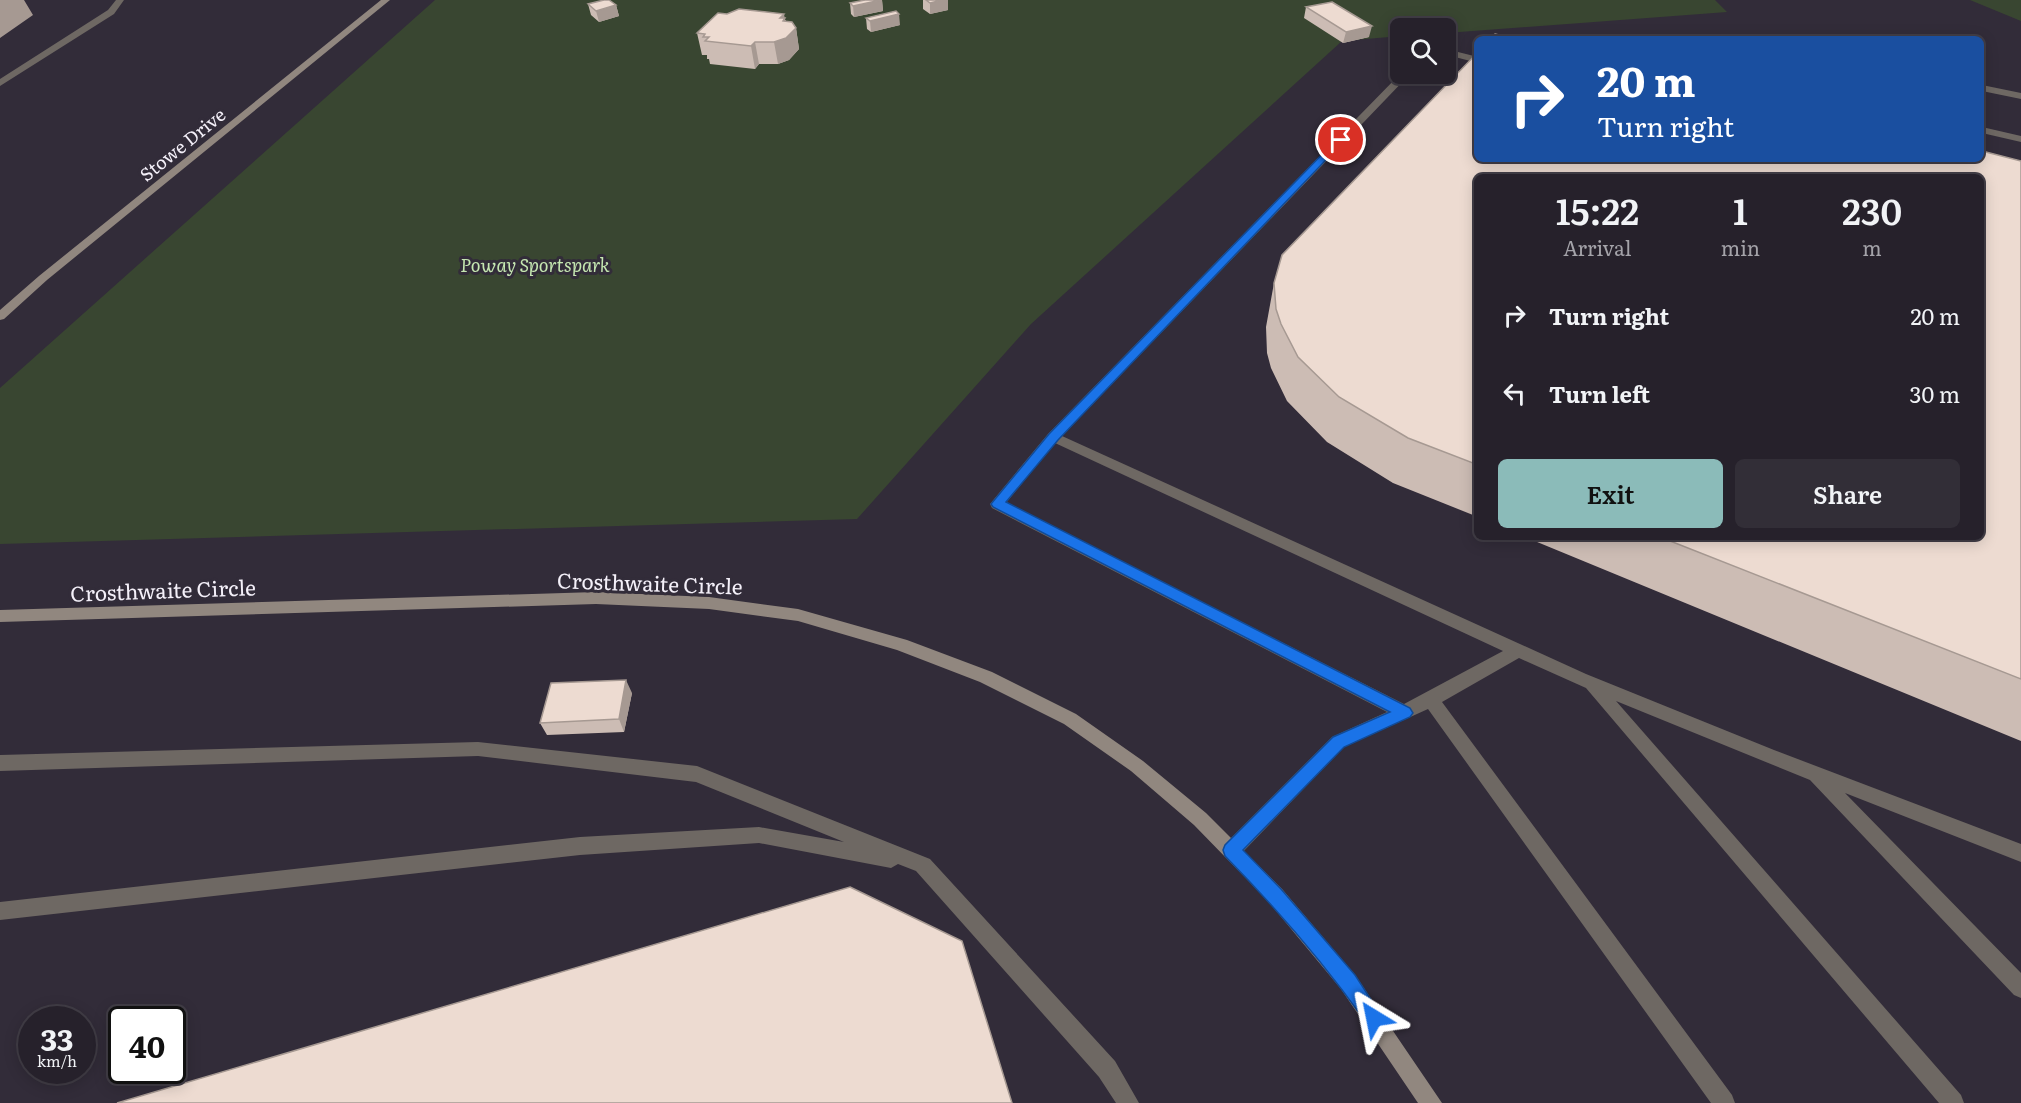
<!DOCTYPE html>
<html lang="en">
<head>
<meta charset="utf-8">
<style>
  body { margin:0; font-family:Literata,serif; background:#322e37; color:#f1f3f6; height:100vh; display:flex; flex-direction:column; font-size:22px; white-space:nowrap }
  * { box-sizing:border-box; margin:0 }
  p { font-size:20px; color:#a4a3a9 }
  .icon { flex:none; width:33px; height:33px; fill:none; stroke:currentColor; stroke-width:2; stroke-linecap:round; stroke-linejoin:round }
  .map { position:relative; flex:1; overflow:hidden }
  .sheet { position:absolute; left:1474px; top:174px; width:510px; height:366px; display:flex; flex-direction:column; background:#26212b; border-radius:9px; box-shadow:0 3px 15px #0003,0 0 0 2px #423e47 }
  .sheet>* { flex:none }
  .hud { position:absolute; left:1474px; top:36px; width:510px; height:126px; border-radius:9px; box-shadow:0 3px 15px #0003,0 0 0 2px #423e47; background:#1a4fa0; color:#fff; overflow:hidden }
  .buttons { position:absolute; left:1390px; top:18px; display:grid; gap:12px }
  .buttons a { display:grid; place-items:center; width:66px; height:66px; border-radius:9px; background:#26212b; box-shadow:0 3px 15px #0003,0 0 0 2px #423e47; font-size:30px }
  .speed { position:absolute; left:18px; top:1006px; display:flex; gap:12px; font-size:30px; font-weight:700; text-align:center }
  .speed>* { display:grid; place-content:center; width:78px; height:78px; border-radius:50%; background:#26212b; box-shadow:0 3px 15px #0003,0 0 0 2px #423e47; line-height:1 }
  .speed small { font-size:15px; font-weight:400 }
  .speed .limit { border:3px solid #111; border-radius:9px; background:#fff; color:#111 }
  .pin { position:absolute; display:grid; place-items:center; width:51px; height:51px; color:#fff; margin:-26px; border:3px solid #fff; border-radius:50%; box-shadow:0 2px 6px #0007 }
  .me { position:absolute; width:66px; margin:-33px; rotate:325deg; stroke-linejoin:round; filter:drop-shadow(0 0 4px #0008) }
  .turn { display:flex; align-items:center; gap:21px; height:126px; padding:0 24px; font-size:27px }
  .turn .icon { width:78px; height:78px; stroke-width:2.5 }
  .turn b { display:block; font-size:42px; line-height:51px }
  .eta { display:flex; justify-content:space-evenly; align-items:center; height:102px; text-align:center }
  .eta b { font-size:36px; font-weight:600; line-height:42px }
  .action { display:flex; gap:12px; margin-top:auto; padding:12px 24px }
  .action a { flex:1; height:69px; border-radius:9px; background:#8bbbb9; color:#111; font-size:24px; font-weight:600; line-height:69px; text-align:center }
  .action a+a { background:#322e37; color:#f1f3f6 }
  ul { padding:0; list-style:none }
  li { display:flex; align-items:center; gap:18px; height:78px; padding:0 24px }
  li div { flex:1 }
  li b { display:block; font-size:22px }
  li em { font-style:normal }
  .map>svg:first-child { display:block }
  .green { fill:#394631 }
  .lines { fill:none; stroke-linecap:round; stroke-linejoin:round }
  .lane { fill:#6e6863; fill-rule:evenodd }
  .secondary { fill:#91877f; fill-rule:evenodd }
  .wall { fill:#ccbcb4 }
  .shaded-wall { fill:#a69992 }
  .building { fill:#eddbd1; stroke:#a69992; stroke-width:1.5 }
  .route { fill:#1a73e8; stroke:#114b97; stroke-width:1.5 }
  .labels { text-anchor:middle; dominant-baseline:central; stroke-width:6; stroke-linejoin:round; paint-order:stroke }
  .far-street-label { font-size:18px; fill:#f4f0f9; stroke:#322c39 }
  .far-park-label { font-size:18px; font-style:italic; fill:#c5e7b1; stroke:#322c39 }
  .street-label { font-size:21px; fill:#f4f0f9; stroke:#322c39 }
</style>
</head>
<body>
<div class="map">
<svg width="2021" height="1103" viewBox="0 0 2021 1103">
  <rect width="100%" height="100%" fill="#322c39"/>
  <!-- green -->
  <path class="green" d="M435,0H1715L1727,12L1446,33V28H1401V36L1342,41L1031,324L857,519L0,544V388Z
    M1970,0H2021V21Z"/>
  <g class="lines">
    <!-- lane -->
    <path class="lane" d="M116,0H124L114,14L0,86V79L108,10Z
      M1454,51L1478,57V63L1455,57L1446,60V54Z
      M1401,73L1410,74L1062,436L1586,674L1774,750L2021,844V862L1845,793L2021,973V998L2014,995L1810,780L1616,701L1961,1095L1964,1103H1939L1586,688L1519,658L1442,702L1732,1095L1735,1103H1711L1428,709L1344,747L1239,856L1232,859L1225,856L1223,850L1225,844L1332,737L1387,712L992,508L990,504L1048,434ZM1055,443L1503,651L1404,704L1006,503Z
      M1982,85L2021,93V99L1982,91Z
      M1982,127L2021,136V142L1982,133Z
      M478,742L697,766L930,859L1115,1061L1139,1103H1116L1099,1077L916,871L898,864L891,868L759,843L580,855L0,920V902L580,837L759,827L844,842L696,782L478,756L0,771V755Z"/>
    <!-- secondary -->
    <path class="secondary" d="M381,0H390L47,280L4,319L0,320V310L39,276Z
      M596,592L709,597L798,609L907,640L992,672L1076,714L1143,761L1206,813L1282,889L1355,975L1442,1103H1418L1341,989L1268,901L1194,825L1131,771L1064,724L980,682L897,650L798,621L709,609L596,604L0,622V610Z"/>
  </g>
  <!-- wall -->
  <path class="wall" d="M882,0L883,11L854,17L851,14L850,3Z
    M923,0H948V10L930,14L923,9Z
    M588,4L616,5L619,16L599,22L591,15Z
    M1306,7L1369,37L1343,43L1304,18Z
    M784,18L786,21L796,28L799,49L789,60L778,64H759L755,69L710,64L709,59H707V55H702L697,33Z
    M866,18L900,25L871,32L867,29Z
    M1478,52V159H1982V151L2021,161V741L1525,537H1982V177H1478V517L1393,483L1327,442L1287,401L1271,368L1267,353L1266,327L1274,283L1282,255Z
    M632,693L624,732L547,735L540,723Z"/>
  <!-- shaded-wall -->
  <path class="shaded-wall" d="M0,0H24L33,15L0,38Z
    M882,0L883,11L854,17L853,6Z
    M942,0H948V10L930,14V3Z
    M616,5L619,16L599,22L596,11Z
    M784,14L788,36L796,28L799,49L789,60L778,64L774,42L780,18Z
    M899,14L900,25L871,32L870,21Z
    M1372,26L1369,37L1343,43L1346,32Z
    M755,42L759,64L755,69L751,46Z
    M626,680L632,693L624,732L619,719Z"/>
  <!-- building -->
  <path class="building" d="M604,0H609L616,5L596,11L588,4Z
    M865,0H881L853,6L850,3Z
    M926,0H942L930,3Z
    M1332,2L1372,26L1346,32L1306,7Z
    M739,9L784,14L780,18H785L783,21L792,22L796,28L786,38L774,42H755L751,46L705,41L709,37H703L705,34L697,33L718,13L727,14Z
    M896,11L899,14L870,21L866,18Z
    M1495,34L1514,39H1490Z
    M1478,52V159H1982V151L2021,161V679L1660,537H1982V177H1478V465L1408,438L1339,397L1298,357L1281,324L1276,309L1274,283L1282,255Z
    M626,680L619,719L540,723L551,683Z
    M850,887L962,941L1012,1103H117Z"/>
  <!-- route -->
  <path class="route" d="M1338,138L1345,140L1058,440L1006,502L1410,708L1413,713L1410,717L1344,747L1243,850L1281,889L1355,975L1383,1018L1380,1024L1374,1027L1367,1024C1325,964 1277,909 1225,856L1223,850L1225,845L1333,737L1390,712L993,507L991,504L1049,434Z"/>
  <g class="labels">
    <!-- far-street labels -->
    <g class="far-street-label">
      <text transform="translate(182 144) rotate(-39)">Stowe Drive</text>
    </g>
    <!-- far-park labels -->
    <g class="far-park-label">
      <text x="535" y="264">Poway Sportspark</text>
    </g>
    <!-- street labels -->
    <g class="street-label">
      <text transform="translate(650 582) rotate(2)">Crosthwaite Circle</text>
      <text transform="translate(163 589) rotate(-2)">Crosthwaite Circle</text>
    </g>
  </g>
</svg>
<div class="buttons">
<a><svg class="icon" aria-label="search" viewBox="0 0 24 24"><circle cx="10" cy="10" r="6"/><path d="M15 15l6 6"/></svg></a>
</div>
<div class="speed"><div>33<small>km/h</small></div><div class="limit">40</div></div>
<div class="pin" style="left:1341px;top:140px;background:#d93025"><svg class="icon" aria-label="arrive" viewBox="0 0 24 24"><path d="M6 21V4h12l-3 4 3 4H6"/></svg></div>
<svg class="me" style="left:1374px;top:1018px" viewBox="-20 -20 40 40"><path d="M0-17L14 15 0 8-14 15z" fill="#1a73e8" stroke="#fff" stroke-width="4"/></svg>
<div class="hud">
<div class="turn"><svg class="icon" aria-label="right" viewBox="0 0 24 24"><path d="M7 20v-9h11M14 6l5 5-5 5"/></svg><div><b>20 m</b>Turn right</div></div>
</div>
<section class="sheet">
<div class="eta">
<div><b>15:22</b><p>Arrival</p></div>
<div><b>1</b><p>min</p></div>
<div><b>230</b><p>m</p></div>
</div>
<ul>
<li><svg class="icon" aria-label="right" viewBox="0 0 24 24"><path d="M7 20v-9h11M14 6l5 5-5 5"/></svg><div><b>Turn right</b></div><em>20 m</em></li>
<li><svg class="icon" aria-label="left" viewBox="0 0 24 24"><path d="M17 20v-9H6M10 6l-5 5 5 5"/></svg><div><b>Turn left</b></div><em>30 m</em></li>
</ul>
<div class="action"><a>Exit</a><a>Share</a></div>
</section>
</div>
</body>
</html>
